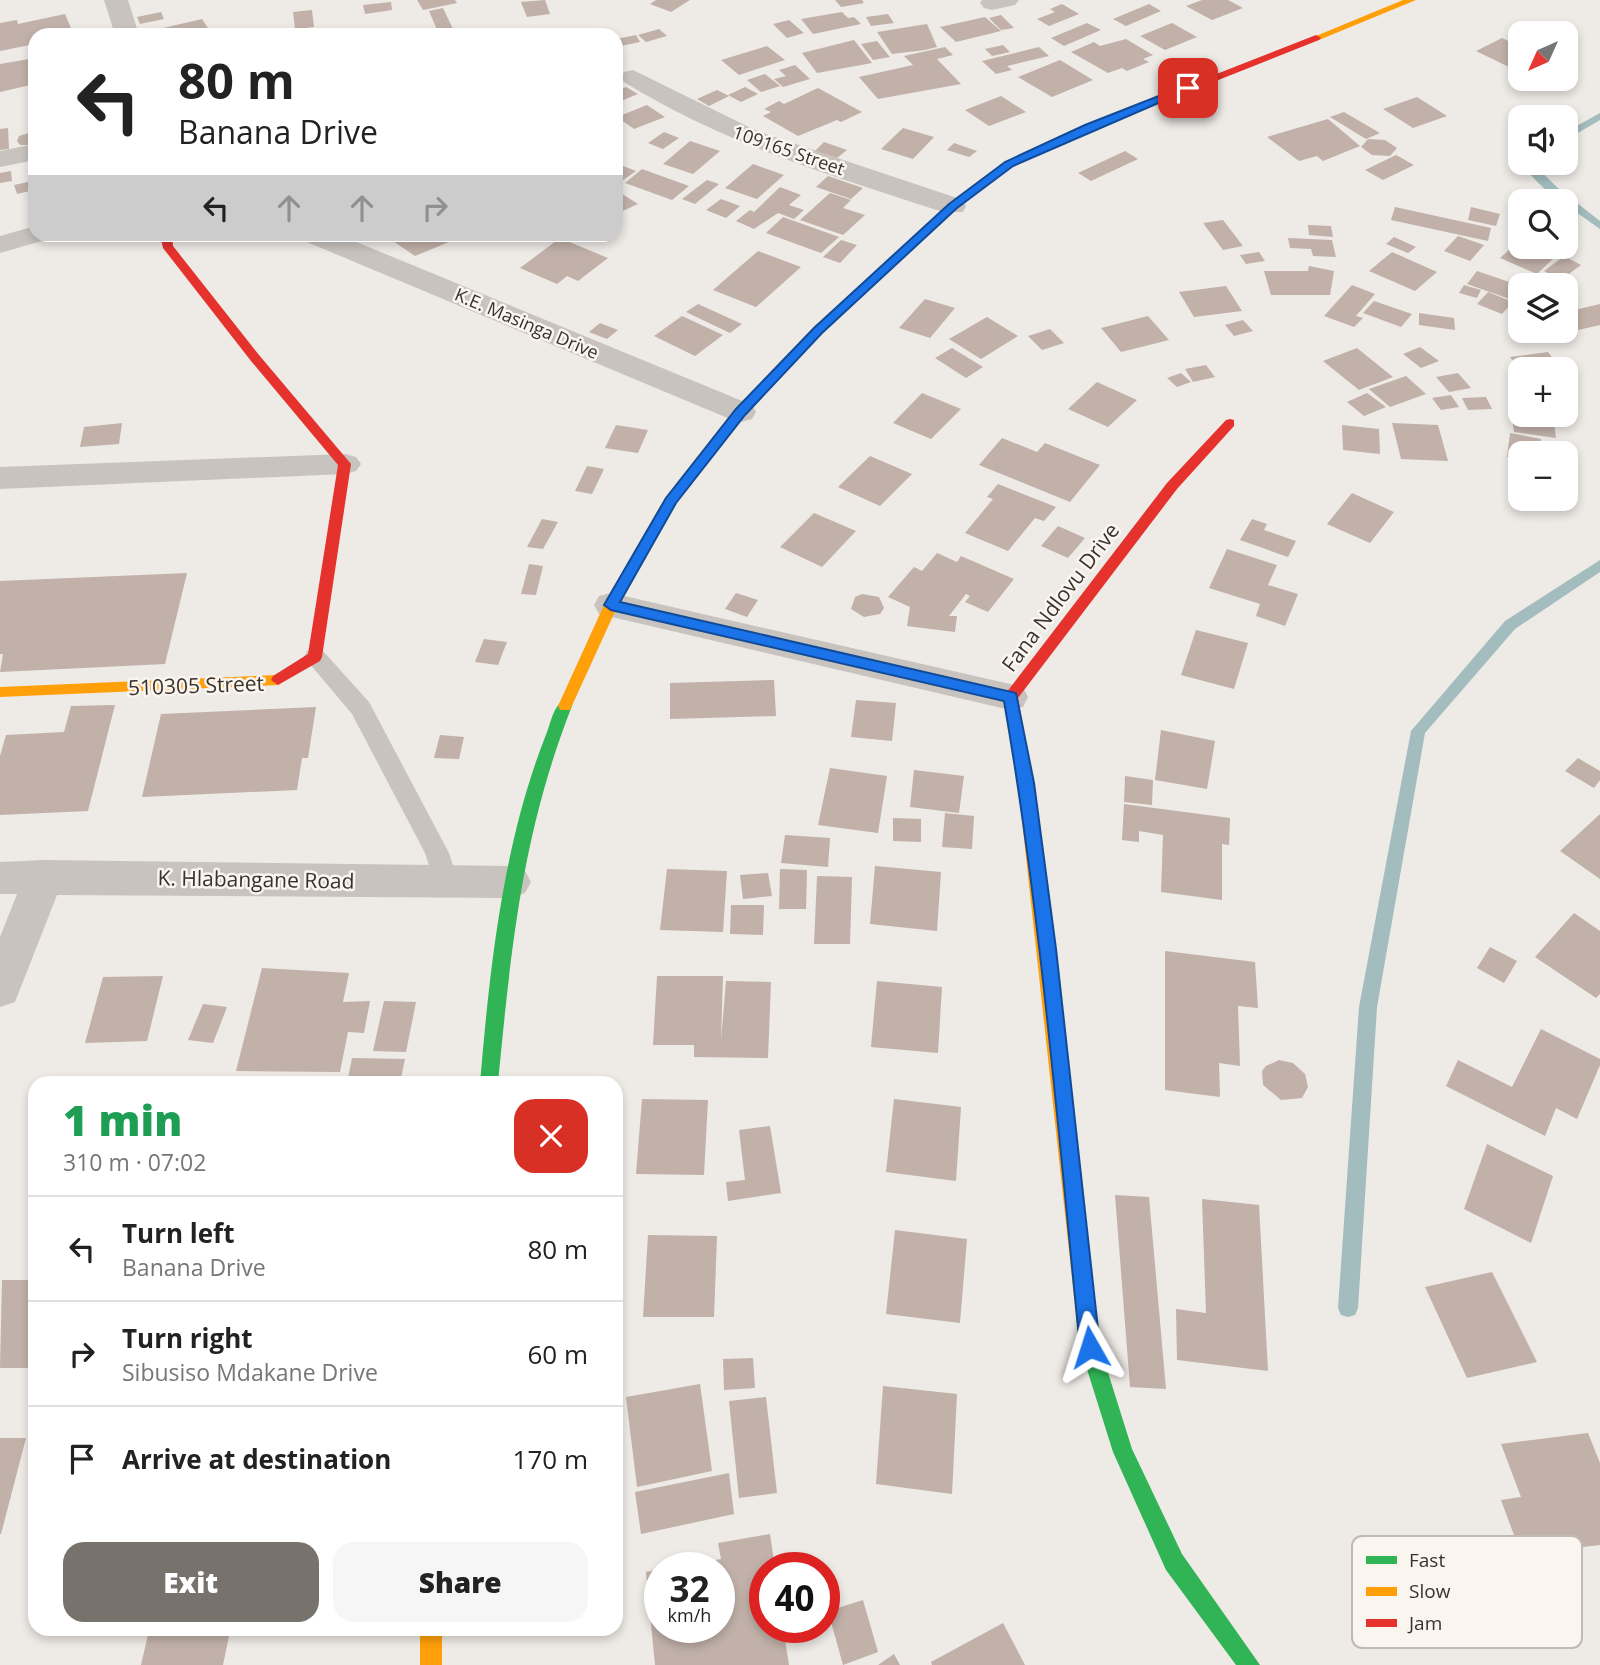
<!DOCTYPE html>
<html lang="en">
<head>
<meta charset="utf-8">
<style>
  body { margin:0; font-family:"Open Sans",sans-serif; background:#f6f6f6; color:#222; height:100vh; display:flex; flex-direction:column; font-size:26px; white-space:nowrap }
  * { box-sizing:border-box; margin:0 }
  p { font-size:23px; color:#767676 }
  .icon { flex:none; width:38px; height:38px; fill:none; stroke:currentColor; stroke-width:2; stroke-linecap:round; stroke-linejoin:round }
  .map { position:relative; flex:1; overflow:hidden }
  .sheet { position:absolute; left:28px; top:1076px; width:595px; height:560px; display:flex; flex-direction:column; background:#fff; border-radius:21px; box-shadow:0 4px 10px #0003 }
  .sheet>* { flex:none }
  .hud { position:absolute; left:28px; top:28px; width:595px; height:214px; border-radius:21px; box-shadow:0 4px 10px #0003; background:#fff; color:#222; overflow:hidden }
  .needle { width:46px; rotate:225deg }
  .tools { position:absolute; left:1508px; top:21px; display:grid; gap:14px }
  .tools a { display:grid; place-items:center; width:70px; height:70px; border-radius:14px; background:#fff; box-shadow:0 4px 10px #0003; font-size:35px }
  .speed { position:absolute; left:644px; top:1552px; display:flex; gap:14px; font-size:35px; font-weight:700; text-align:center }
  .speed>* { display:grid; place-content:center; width:91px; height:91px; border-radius:50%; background:#fff; box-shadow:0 4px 10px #0003; line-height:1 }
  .speed small { font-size:18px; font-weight:400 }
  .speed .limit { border:10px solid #d22; background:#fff; color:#111 }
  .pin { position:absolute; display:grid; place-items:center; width:60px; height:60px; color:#fff; margin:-30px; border-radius:14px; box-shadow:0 4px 10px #0006 }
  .me { position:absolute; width:77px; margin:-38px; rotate:354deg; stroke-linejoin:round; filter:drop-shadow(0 0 5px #0008) }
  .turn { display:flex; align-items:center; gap:24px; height:147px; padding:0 35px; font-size:32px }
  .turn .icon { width:91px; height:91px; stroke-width:2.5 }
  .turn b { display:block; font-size:49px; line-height:60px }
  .lanes { display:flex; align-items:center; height:66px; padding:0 35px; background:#0003; justify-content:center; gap:35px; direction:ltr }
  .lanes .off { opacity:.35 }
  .round { display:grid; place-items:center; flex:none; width:74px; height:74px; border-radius:21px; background:#f6f6f6 }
  .summary { display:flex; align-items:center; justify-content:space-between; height:119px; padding:0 35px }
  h1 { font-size:42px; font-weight:800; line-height:52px; color:#1e9e55 }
  .primary-button { display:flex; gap:14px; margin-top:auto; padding:14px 35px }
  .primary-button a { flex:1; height:80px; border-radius:21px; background:#78726d; color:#fff; font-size:28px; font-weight:800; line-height:80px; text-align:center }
  .primary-button a+a { background:#f6f6f6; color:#222 }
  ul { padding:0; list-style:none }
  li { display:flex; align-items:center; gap:21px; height:105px; padding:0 35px; border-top:2px solid #e0e0e0 }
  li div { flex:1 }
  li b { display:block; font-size:26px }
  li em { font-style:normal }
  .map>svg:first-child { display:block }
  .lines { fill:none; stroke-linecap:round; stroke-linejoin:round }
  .stream { fill:#a3bcbe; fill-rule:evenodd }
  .building { fill:#c1b1a9 }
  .lane { fill:#c8c3be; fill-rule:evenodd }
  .street { fill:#c8c3be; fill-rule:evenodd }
  .fast { fill:#30b455; fill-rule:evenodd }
  .slow { fill:#ff9f0a; fill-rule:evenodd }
  .jam { fill:#e5322d; fill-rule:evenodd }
  .route { fill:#1a73e8; stroke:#114b97; stroke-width:2 }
  .labels { text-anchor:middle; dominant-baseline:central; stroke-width:5; stroke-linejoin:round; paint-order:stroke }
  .far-street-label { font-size:18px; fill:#39312c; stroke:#faf5ef }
  .street-label { font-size:21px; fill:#39312c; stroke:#faf5ef }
  .key { fill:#faf5ef; stroke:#c0bab4; stroke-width:2 }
  .key-label { font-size:19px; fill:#39312c }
</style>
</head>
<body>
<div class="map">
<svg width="1600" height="1665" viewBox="0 0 1600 1665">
  <rect width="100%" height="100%" fill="#eeeae6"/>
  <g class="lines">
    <!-- stream -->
    <path class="stream" d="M1600,113V120L1566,140V132Z
      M1521,163H1532L1559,189L1600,221V229L1566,205V201C1551,199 1530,175 1521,163Z
      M1600,560V572L1515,629L1425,733L1377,1007L1358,1308L1355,1315L1348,1317L1341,1315L1338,1308L1359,1007L1411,731L1505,621Z"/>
  </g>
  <!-- building -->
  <path class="building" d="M417,0H455L457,3L423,10Z
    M545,0L550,14L527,17L521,2Z
    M656,0H690L671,12L650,4Z
    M835,0H862L864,3L841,7Z
    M1202,0H1228L1243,8L1212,20L1186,6Z
    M391,2L392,10L365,14L363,5Z
    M1062,4L1079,14L1049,26L1037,19L1055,12L1050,9Z
    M1149,4L1161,11L1126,26L1113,19Z
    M443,8L453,29L438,32L429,11Z
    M312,10L314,27L295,29L293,12Z
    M161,12L164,19L140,24L137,17Z
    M842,12L848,18L854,17L861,24L813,34L801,19Z
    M65,14L71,28L59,30L61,35H35V44L0,51V23L17,20L18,24Z
    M888,14L894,23L871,26L866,17Z
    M1001,15L1014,28L1001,30L989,18Z
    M985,17L1001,31L956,42L940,27Z
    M202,19L208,28L179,35H162L159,29Z
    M789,20L804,33L787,38L773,24Z
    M1087,23L1101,30L1064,46L1051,38Z
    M1172,23L1197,37L1165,50L1140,36Z
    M927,24L937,47L925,50L892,54L877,32Z
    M659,29L667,36L646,42L638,35Z
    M636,35L640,42L616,47V39Z
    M1502,38L1521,47V63L1511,68L1476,51Z
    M1126,39L1153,55L1143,59L1149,62L1127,71L1122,68L1108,73L1071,52L1094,42L1100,46Z
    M854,40L872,63L817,73L802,53Z
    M877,41L890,57L873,60L861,44Z
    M1003,45L1010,52L992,56L985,49Z
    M767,46L785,60L739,75L721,60Z
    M945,47L953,55L937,59L961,84L878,99L859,77L913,65L904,56Z
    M1039,47L1049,56L1007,66L1012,70L996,74L982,61Z
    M35,58V84L0,92V64Z
    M1060,60L1093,80L1052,97L1018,77Z
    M795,65L810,79L783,87L774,79L786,76L779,70Z
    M765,74L780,86L761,92L747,80Z
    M626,87L638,94L616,103V91Z
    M745,87L758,94L741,102L728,95Z
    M818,88L862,112L841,122L837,120L798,136L763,116L771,112L764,109L779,101L784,104Z
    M717,90L729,96L709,106L697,99Z
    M1001,96L1026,112L989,126L965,110Z
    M1417,97L1447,116L1413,128L1383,109Z
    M647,105L665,117L634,129L617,117Z
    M1344,112L1380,133L1366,139L1330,117Z
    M1328,119L1360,146L1323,161L1317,156L1299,161L1267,137Z
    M8,128L9,149L0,150V129Z
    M903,128L934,137L913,159L881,149Z
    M35,131V145H20L17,141L19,136Z
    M664,132L679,138L663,149L648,143Z
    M1368,139L1385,140L1397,148L1390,156L1372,155L1361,147Z
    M690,141L720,151L693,174L663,164Z
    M824,142L847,150L837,158L815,151Z
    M954,143L977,151L969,157L947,150Z
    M1125,151L1138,159L1091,181L1078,173Z
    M1396,155L1414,165L1383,180L1365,170Z
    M618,164L636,171L622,181L616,179Z
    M753,164L784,175L757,199L725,188Z
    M642,169L689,186L672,200L625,183Z
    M11,171L12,181L0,183V173Z
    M828,176L863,188L851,199L816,187Z
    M707,180L719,184L695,204L682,199Z
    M28,182L30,191L17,194L14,185Z
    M780,187L801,195L789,205L804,210L794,219L778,213L754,229L736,221L750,210L754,212Z
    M616,190L638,204L616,214Z
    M830,193L851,200L843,208L865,215L843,235L800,220Z
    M721,199L740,206L726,218L706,210Z
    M1395,207L1491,228L1488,241L1391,220Z
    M1471,207L1500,214L1496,226L1468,220Z
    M783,217L839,237L821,253L766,233Z
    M1223,220L1243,246L1223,250L1203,223Z
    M1308,225L1331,226L1333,237L1309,235Z
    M400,234H440L449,242L415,256L390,239Z
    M1458,236L1484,245L1470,261L1444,251Z
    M1394,237L1416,247L1408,253L1386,244Z
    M560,238L608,258L578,281L567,276L557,284L520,268Z
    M1288,238L1332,240L1336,257L1313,256L1311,249L1290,248Z
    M1521,239V247H1545L1559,253L1537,274L1500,258Z
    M841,240L857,245L840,263L823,257Z
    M758,251L801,267L756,307L713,290Z
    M1259,252L1265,261L1246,264L1240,255Z
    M1392,252L1437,272L1415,291L1369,271Z
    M1564,256L1581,265L1561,280L1544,271Z
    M1309,266L1334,271L1330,295H1271L1264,271H1308Z
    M1477,271L1521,286V303L1467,284Z
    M1352,285L1375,294L1356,316L1363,318L1354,327L1324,316Z
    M1464,285L1481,290L1477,298L1459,293Z
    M1226,286L1242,311L1194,317L1179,292Z
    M1488,292L1513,302L1502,314L1477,304Z
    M925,299L955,308L930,338L899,328Z
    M1374,301L1412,314L1401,327L1363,313Z
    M698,304L742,324L730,333L686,312Z
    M1600,304V325L1578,330L1566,319V312Z
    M1419,313L1454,318L1455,330L1419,325Z
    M682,316L723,335L695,356L654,336Z
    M1148,316L1169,340L1121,352L1101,328Z
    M987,317L1018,336L981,359L949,339Z
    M1243,320L1253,331L1234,336L1225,325Z
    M600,323L618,330L607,339L589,332Z
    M1050,329L1064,343L1042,350L1028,336Z
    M1420,347L1439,361L1421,368L1403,354Z
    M952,348L983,367L966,378L935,358Z
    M1357,348L1393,377L1359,390L1323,361Z
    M1548,352L1561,369H1519L1510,357Z
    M1206,365L1215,377L1193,382L1185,369Z
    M1181,373L1191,382L1177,387L1167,378Z
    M1458,373L1471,388L1449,392L1436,377Z
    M1406,376L1426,394L1390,407L1369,389Z
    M1097,382L1137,400L1108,427L1068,409Z
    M922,393L961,409L931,439L893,423Z
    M1367,393L1386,407L1364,416L1347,402Z
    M1451,395L1459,407L1441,410L1432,398Z
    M1486,397L1492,409L1468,410L1462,398Z
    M1512,418L1554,423L1556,438L1514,432Z
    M122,423L119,444L80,447L84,427Z
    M1392,423L1438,425L1448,461L1401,459Z
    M616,425L648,430L638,453L605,448Z
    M1342,425L1379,429L1380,454L1343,450Z
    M1510,433L1541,439L1540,453H1521V460L1507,457Z
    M1002,438L1037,452L1045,443L1100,465L1070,502L979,465Z
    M870,456L912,474L880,506L838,487Z
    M1510,460L1521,463V476L1508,473Z
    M587,466L604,469L592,494L575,491Z
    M1520,478L1521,499H1550L1547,510L1514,501Z
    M998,484L1056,507L1044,521L1035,518L1008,551L965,533L993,499L987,497Z
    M1352,493L1394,512L1370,543L1327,524Z
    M814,513L856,531L822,567L780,547Z
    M542,519L558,522L543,549L527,547Z
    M1252,519L1267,524L1264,530L1296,541L1288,557L1240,540Z
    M1058,526L1085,538L1068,558L1041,546Z
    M1227,549L1277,565L1268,585L1298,594L1285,626L1256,616L1260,604L1209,588Z
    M937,553L957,562L961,556L1014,579L988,612L965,602L970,596L966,594L949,616H957L955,632L907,626L910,607L888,597L914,567L922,571Z
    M529,564L543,566L536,595L521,594Z
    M187,573L165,664L0,672L3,654H0V581Z
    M736,593L758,600L747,617L725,609Z
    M862,594L879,597L884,608L880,614L864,617L851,609L855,597Z
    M1196,630L1248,643L1234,689L1181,675Z
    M484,639L507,642L498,665L475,662Z
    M774,680L776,716L670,719V683Z
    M856,700L896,703L892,741L851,737Z
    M115,705L88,811L0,815V756L6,735L64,732L71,706Z
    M316,707L308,758H302L297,790L142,797L161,714Z
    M1161,730L1215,741L1207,789L1155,780Z
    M440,735L464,737L459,759L434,758Z
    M1578,758L1600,771V780L1594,788L1565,771Z
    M830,768L887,776L878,833L818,825Z
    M914,770L964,776L959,813L910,807Z
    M1125,776L1153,780L1152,805L1124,802Z
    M1124,804L1230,818L1229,845L1222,844V900L1161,892L1163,835L1139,831V842L1122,840Z
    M945,813L974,816L972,849L942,847Z
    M1600,814V879L1560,851Z
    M893,818L921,819V842L893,841Z
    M785,835L830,838L828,867L781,863Z
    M875,866L941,872L937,931L870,924Z
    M667,869L727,871L723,932L660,930Z
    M780,869L807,870L806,909H779Z
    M768,873L772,896L743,899L740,875Z
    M817,876L852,877L850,944H814Z
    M731,905H764L763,935L730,934Z
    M1574,913L1600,931V994L1596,998L1535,957Z
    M1490,947L1517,961L1504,983L1477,968Z
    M1165,951L1255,962L1258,1008L1238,1006L1240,1066L1219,1063L1220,1097L1165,1090Z
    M262,968L349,973L343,1002L370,1001L364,1033L348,1032L340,1072L236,1071Z
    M163,976L147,1041L85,1043L103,977Z
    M657,976H723L721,1041L726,981L771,982L768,1058L694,1057V1045H653Z
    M877,981L942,987L938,1053L871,1047Z
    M384,1001L416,1002L406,1052L373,1051Z
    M203,1004L227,1007L213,1043L188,1040Z
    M1541,1029L1600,1059V1065L1577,1119L1556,1108L1545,1136L1446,1086L1458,1060L1512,1087Z
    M352,1058L405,1059L400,1083H347Z
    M1279,1060L1293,1063L1305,1074L1308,1087L1302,1098L1281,1100L1263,1085L1262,1071L1266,1066Z
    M642,1099L708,1100L704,1175L636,1174Z
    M894,1099L961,1107L956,1181L886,1172Z
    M770,1126L781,1193L728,1201L726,1182L745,1180L739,1130Z
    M1487,1144L1553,1176L1531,1243L1464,1209Z
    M1115,1195L1149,1197L1166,1389L1130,1387Z
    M1202,1199L1259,1205L1268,1371L1177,1360L1176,1309L1206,1313Z
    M895,1230L967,1239L960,1323L886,1314Z
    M648,1235L717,1236L714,1317H643Z
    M1492,1272L1537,1362L1467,1378L1425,1287Z
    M2,1280H35V1368H0Z
    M753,1358L755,1388L724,1390L723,1359Z
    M700,1384L712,1471L637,1487L626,1397Z
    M883,1386L957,1394L952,1494L876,1484Z
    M766,1397L777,1493L739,1498L729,1401Z
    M1588,1433L1600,1463V1545L1521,1554L1501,1500L1521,1497L1501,1444Z
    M0,1438H26L1,1534H0Z
    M729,1473L734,1514L641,1534L635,1492Z
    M770,1534L775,1568H765V1628H783L789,1665H655L646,1572L660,1569V1628H719V1568L676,1567L721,1559L718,1543Z
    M863,1600L878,1652L843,1665L828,1611Z
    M1003,1623L1025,1665H932L931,1662Z
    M149,1630L230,1631L223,1665H141Z
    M894,1654L900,1665H878Z"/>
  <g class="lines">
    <!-- lane -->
    <path class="lane" d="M315,649L323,651L369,702L449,853L458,881L454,888L445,891L436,888L425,853L352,714L304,657L307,651Z"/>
    <!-- street -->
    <path class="street" d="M104,0H128L139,35H115Z
      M982,0H1019L1015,5L992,10L984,8L980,3Z
      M633,70L757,131L963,200L966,206L963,212H943C833,176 724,144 624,82L621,77L624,72Z
      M35,144V160L0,167V151Z
      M35,226V234H48L45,240L0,253V236Z
      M299,234H337L752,405L756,412L752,419L741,422L730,419L302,240Z
      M345,454L356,457L361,464L356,471L345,474L0,489V467Z
      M611,593L1010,684L1023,687L1028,697L1023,707L1010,710L599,614L594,605L599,596Z
      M44,860L511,866L525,871L531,882L525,893L511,898L57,895L15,1002L0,1007V937L17,894H0V862Z"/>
    <!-- fast -->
    <path class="fast" d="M565,700L572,706C522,833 511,949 498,1083H480C490,966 503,842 547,732C551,722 554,704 565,700Z
      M1088,1323L1095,1326L1100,1347L1132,1449L1182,1554L1260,1665H1236L1166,1570L1113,1452L1080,1347L1078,1333L1081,1326Z"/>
    <!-- slow -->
    <path class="slow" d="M1403,0H1416L1319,40L1311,38Z
      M901,251L905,252V256L822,333L745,415L675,503L618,605L570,710H560L558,706L604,605L665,498L737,409L814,327Z
      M278,675L285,680L278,685L0,697V687Z
      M1027,787L1032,789L1035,793L1098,1333L1095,1340L1088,1343L1081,1340L1078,1333L1019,793L1022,789Z
      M420,1629H442V1665H420Z"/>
    <!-- jam -->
    <path class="jam" d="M1316,35L1321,38L1319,40L1092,130L1013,166L957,208L905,256L895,254L949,204L1005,162L1084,126Z
      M160,234H172L173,246L259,355L351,464L322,657L320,661L278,685L271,680L273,676L308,654L338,465L251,361L163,248Z
      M1230,419L1234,420V426L1177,489L1018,698L1035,793L1032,797H1022L1003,697L1167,483L1226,420Z"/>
  </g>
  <!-- route -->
  <path class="route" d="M1184,86L1193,88L1013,166L957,208L822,333L745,415L676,503L620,602L1016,693L1034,783L1056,949L1100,1347L1097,1354L1090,1357L1083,1354L1080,1347C1058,1131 1041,914 1004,701L611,610L604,605L666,498L736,409L814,328L949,204L1005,162L1085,125Z"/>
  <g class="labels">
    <!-- far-street labels -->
    <g class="far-street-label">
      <text transform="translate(789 150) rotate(19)">109165 Street</text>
      <text transform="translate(527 323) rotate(23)">K.E. Masinga Drive</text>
    </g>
    <!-- street labels -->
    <g class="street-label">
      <text transform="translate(1060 597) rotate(-53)">Fana Ndlovu Drive</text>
      <text transform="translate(196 685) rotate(-2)">510305 Street</text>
      <text transform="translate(256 879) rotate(1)">K. Hlabangane Road</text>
    </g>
  </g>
  <!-- legend -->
  <rect x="1352" y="1536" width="230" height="112" rx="10" class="key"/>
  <rect x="1366" y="1556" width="31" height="8" fill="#30b455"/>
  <rect x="1366" y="1587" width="31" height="9" fill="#ff9f0a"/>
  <rect x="1366" y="1619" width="31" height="8" fill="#e5322d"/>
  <g class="key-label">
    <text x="1409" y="1567">Fast</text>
    <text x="1409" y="1598">Slow</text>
    <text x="1409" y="1630">Jam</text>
  </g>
</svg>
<div class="tools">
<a><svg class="needle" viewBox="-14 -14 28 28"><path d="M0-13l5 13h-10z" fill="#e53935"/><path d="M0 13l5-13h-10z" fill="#767676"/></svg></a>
<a><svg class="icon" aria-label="sound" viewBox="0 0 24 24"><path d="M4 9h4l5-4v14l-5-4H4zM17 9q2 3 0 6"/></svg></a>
<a><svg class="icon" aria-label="search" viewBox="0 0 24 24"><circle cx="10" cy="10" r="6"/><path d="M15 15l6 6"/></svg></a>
<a><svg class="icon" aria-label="layers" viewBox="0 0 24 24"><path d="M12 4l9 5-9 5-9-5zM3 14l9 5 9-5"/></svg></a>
<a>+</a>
<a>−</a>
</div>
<div class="speed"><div>32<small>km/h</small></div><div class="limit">40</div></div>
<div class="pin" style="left:1188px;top:88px;background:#d93025"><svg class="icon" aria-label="arrive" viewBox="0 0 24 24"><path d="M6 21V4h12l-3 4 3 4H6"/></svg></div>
<svg class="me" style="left:1090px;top:1347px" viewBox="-20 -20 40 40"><path d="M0-17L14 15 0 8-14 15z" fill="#1a73e8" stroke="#fff" stroke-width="4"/></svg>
<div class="hud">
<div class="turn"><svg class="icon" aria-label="left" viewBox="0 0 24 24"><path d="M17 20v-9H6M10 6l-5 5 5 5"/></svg><div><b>80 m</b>Banana Drive</div></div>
<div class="lanes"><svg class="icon" aria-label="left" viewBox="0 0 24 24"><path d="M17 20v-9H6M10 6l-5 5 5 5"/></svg><svg class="icon off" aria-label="ahead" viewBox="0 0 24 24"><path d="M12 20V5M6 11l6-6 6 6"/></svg><svg class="icon off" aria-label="ahead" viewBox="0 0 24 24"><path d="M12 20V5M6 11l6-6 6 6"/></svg><svg class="icon off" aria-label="right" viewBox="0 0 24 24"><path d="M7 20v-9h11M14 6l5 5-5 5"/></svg></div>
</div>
<section class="sheet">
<div class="summary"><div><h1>1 min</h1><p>310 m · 07:02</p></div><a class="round" style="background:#d93025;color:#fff"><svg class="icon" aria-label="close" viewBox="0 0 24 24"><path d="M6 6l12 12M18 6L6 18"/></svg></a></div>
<ul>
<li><svg class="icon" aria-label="left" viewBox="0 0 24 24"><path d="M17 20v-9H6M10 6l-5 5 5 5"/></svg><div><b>Turn left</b><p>Banana Drive</p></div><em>80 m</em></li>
<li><svg class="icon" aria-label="right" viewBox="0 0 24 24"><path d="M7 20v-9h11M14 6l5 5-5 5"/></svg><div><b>Turn right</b><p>Sibusiso Mdakane Drive</p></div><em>60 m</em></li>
<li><svg class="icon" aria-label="arrive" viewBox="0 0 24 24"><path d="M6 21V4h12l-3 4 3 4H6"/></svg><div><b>Arrive at destination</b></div><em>170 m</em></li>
</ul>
<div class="primary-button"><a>Exit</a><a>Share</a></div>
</section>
</div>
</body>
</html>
